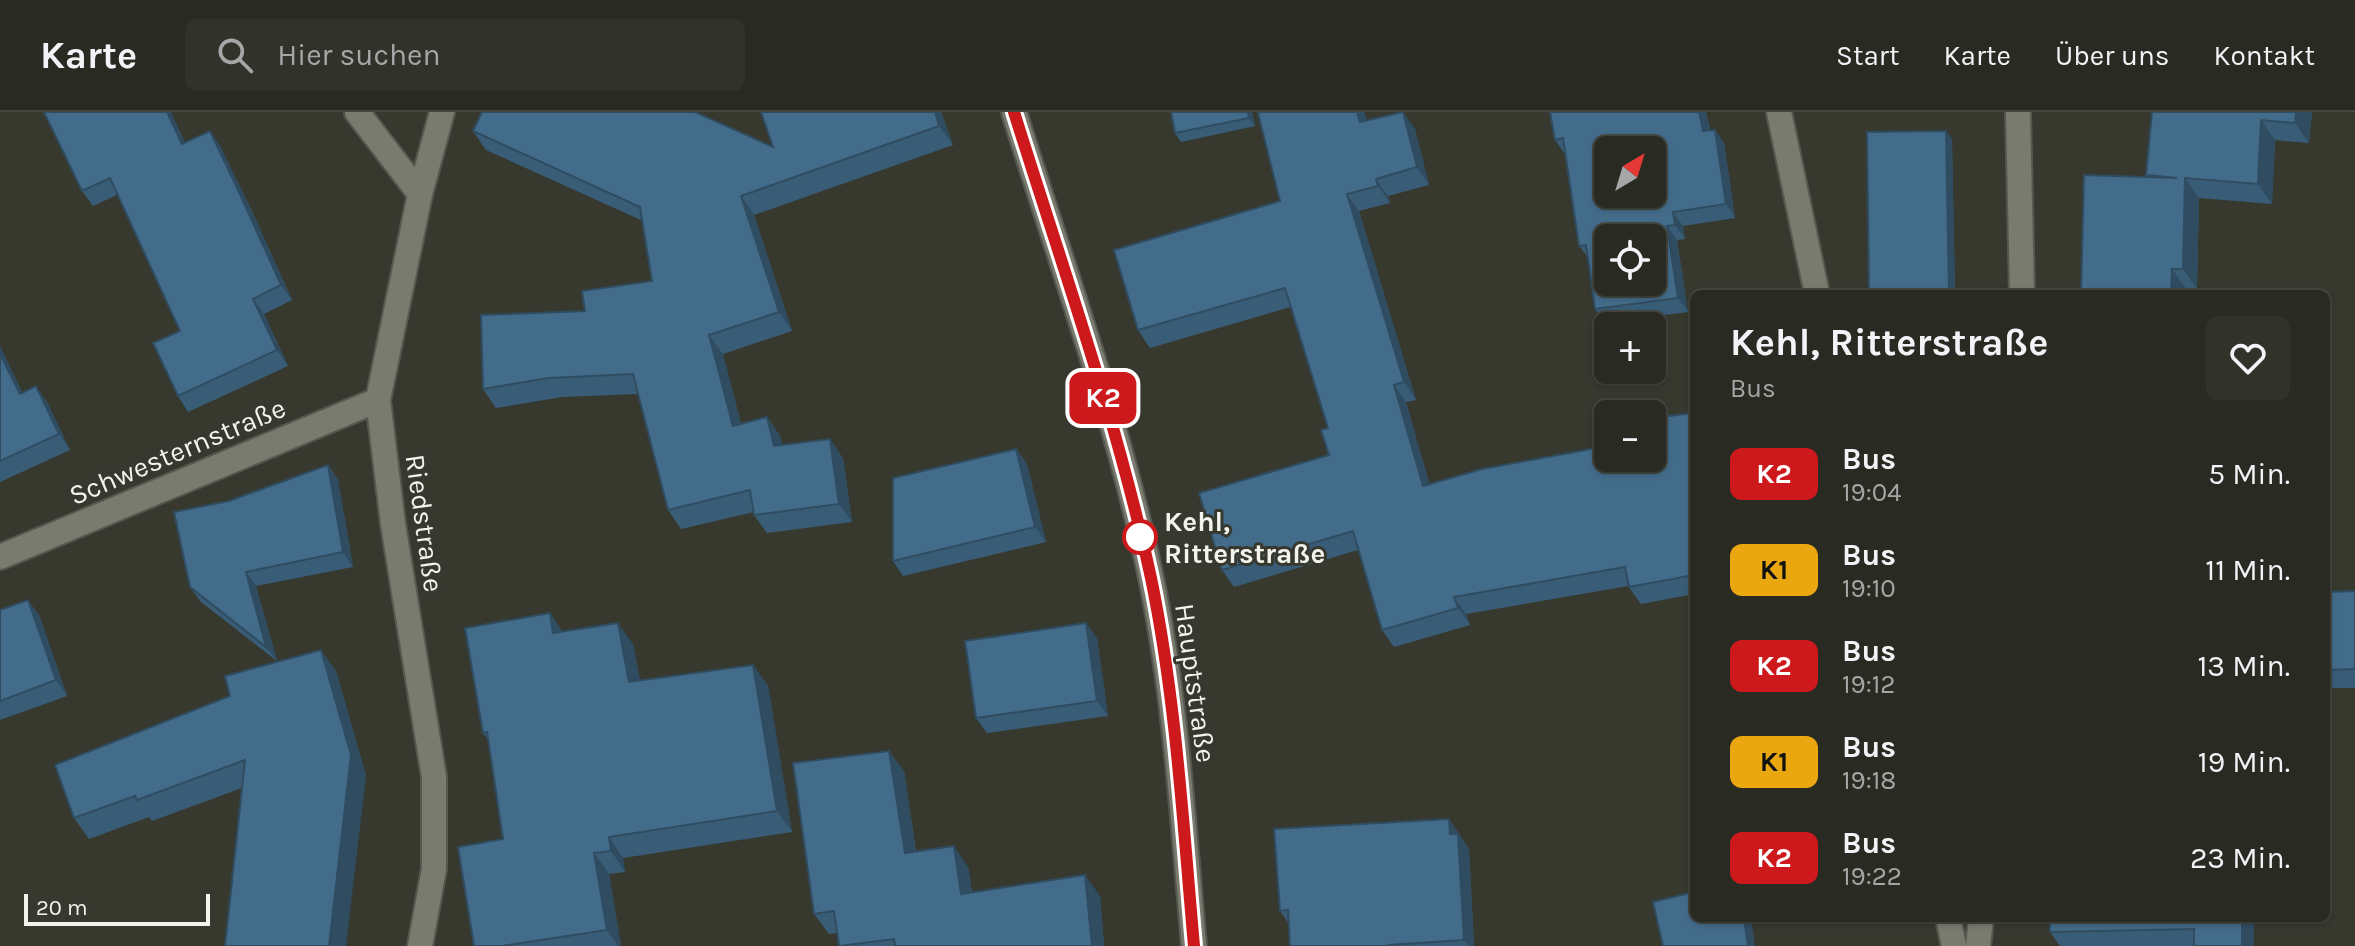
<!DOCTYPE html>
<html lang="de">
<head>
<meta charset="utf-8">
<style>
	body { margin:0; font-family:Karla,sans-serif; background:#31332b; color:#f1f3f6; height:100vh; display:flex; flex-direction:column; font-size:30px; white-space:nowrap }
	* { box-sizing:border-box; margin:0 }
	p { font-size:26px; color:#a5a7a6 }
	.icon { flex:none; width:44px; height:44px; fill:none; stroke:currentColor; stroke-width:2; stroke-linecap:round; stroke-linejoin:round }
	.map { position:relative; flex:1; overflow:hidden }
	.side { position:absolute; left:1690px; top:178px; width:640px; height:632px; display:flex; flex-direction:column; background:#292b23; border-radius:12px; box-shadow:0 2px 6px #0004,0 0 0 2px #454741 }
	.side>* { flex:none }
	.badge { padding:0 16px; border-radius:12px; font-size:28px; line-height:52px }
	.needle { width:52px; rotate:38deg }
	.buttons { position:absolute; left:1594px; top:24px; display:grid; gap:16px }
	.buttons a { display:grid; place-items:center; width:72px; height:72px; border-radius:12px; background:#292b23; box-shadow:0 2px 6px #0004,0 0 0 2px #454741; font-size:40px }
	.scale { position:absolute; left:24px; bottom:20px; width:186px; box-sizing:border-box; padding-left:8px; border:4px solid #f3f4ed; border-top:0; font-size:22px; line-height:28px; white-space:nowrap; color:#f3f4ed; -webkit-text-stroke:6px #37392f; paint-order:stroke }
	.map>.badge { position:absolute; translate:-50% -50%; box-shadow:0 0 0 4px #fff }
	.round { display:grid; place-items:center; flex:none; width:84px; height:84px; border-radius:12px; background:#31332b }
	.overview { display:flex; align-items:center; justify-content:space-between; height:136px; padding:0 40px }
	h1 { font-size:38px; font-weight:700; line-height:60px }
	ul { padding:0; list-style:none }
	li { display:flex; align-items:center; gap:24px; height:96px; padding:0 40px }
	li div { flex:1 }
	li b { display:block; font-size:30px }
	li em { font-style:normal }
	li .badge { min-width:88px; font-weight:700; text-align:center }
	header { display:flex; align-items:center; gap:48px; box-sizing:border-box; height:112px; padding:0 40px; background:#292b23; border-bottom:2px solid #454741 }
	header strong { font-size:38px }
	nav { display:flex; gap:44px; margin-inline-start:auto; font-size:28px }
	.search { width:560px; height:72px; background:#31332b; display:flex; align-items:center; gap:20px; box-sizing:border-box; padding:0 28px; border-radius:12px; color:#a5a7a6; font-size:30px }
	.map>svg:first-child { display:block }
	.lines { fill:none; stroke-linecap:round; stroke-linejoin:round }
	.street-casing { stroke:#56574f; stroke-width:28 }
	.secondary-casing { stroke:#56574f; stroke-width:28 }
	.street { stroke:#797b6f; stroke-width:24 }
	.secondary { stroke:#797b6f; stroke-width:24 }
	.wall { fill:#3a5d77 }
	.shaded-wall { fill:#2f4c61 }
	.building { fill:#436c8a; stroke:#2f4c61; stroke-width:2; fill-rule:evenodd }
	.line-casing { stroke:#fff; stroke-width:18 }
	.line { stroke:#cd191c; stroke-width:12 }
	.stop-dot { fill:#fff; stroke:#cd191c; stroke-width:4 }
	.labels { text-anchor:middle; stroke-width:6; stroke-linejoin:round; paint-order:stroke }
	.street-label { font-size:28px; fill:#f3f4ed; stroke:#37392f }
	.stop-label { font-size:28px; font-weight:bold; fill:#f3f4ed; stroke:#37392f; text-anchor:start }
</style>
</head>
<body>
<header>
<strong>Karte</strong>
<div class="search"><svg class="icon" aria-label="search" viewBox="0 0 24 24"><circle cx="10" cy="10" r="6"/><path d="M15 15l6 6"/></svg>Hier suchen</div>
<nav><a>Start</a><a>Karte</a><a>Über uns</a><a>Kontakt</a></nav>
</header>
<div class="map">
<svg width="2355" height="834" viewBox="0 0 2355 834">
	<rect width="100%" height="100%" fill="#37392f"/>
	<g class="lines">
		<defs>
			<path id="street" d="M357,0L420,82
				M1779,0L1817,182
				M2018,0L2022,182
				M0,445L378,288
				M1948,806L1954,834
				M420,834L434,757V665L393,412L378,288L420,82L442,0
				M1978,834L1981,806"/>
			<path id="secondary" d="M1014,0C1062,154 1118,308 1151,466C1176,587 1183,711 1194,834"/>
		</defs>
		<use href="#street" class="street-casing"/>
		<use href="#secondary" class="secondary-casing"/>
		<use href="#street" class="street"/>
		<use href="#secondary" class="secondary"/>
	</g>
	<path class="wall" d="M941,0L953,33L754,103L792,219L723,242L741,312L767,305L780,324L782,333L843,346L852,410L767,421L754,403V400L681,417L668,398L638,282L562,285L496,296L483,277L585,199L652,169L643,109L486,38L473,19L773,35Z
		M1252,0L1255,14L1181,30L1175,21Z
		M1364,0L1367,9L1415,17L1429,73L1388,84L1390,91L1359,99L1416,288L1406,290L1429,372L1608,346L1694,301V482L1641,492L1628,474L1466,502L1470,513L1394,535L1382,518L1358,438L1234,475L1222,458L1329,343L1328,316L1291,195L1150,236L1138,218L1280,89Z
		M1550,0H1706L1710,18H1715L1724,31L1735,106L1683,114L1685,127L1677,128L1688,200L1604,211L1595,197L1588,145L1579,134L1565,42L1555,28Z
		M2152,0H2312L2309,31L2275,28L2272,92L2199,86L2197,177H2186L2081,182L2147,65L2146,63Z
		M210,19L220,34L250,95L292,188L264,202L288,254L188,300L178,284L180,219L117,83L93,94L82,79Z
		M1946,19L1952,27L1955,182H1871L1869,180Z
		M0,234L22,281L47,290L70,338L0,370Z
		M1016,337L1027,352L1046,430L903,464L893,449Z
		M328,353L338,368L353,455L256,474L277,549L201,490L190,475L229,389Z
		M2355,479V576H2326V480Z
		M0,498L39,503L67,584L0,608Z
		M550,501L563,520L633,532L640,569L753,553L768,574L792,720L623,746L625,760L609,762L621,834H474L503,727L489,629L483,621Z
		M1097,526L1108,604L987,621L976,606Z
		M336,559L366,664L242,676L152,709L149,705L89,727L74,706Z
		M904,659L916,739L968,755L972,780L1100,784L1104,834H839L837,821L829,822L814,802Z
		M1449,707L1469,737L1474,834H1290L1289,812L1280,799Z
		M2254,806V834H2060L2050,820Z"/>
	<path class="shaded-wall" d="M167,0H171L193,47L182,32Z
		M935,0H941L953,33L939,14Z
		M1248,0H1252L1255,14L1249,6Z
		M1357,0H1364L1372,28L1360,10Z
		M1403,0L1415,17L1429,73L1417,55Z
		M1699,0H1706L1712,33L1703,19Z
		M2296,0H2312L2309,31L2295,11Z
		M2261,8L2275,28L2272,92L2258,72Z
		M1715,18L1724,31L1735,106L1726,92Z
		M210,19L220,34L250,95L292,188L281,173Z
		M1946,19L1952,27L1955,182H1951L1949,179Z
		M2185,66L2199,86L2197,177L2183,157Z
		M1376,67L1388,84L1390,91L1378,74Z
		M1347,82L1359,99L1416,288L1404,270Z
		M741,84L754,103L792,219L779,200Z
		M1673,100L1683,114L1685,127L1675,113Z
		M1667,114L1677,128L1688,200L1678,186Z
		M2172,157L2186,177V182H2171Z
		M253,187L264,202L288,254L277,238Z
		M709,223L723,242L746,333L733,314Z
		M0,234L31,298L20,282L0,242Z
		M1394,273L1406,290L1435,391L1423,374Z
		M36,274L47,290L70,338L59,322Z
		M767,305L780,324L787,353L774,334Z
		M830,327L843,346L852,410L839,392Z
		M1016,337L1027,352L1046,430L1035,415Z
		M328,353L338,368L353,455L343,440Z
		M246,460L256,474L277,549L266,535Z
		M1454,485L1466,502L1470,513L1458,496Z
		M28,488L39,503L67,584L56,568Z
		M550,501L564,522L553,521Z
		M618,511L633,532L644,591L629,570Z
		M1086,511L1097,526L1108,604L1097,589Z
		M321,538L336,559L366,664L346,834H329Z
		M753,553L768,574L792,720L777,699Z
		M889,639L904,659L919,761L905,741Z
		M1449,707L1469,737L1474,834H1468L1464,828Z
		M609,725L623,746L625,760L611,739Z
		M954,734L968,755L975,802L961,782Z
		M594,741L609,762L621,834H618L607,818Z
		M1085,763L1100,784L1104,834H1092Z
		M1744,806H1751L1755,834H1748Z
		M2242,806H2254V834H2242Z"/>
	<path class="building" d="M44,0H167L182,32L210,19L239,80L281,173L253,187L277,238L178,284L153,231L180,219L110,66L82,79Z
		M482,0H695L773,35L761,0H935L939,14L741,84L779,200L709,223L733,314L767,305L774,334L830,327L839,392L754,403L750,378L668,398L633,262L549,266L483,277L481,203L585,199L582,179L652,169L640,95L473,19Z
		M1171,0H1248L1249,6L1175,21Z
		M1261,0H1357L1360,10L1403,0L1417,55L1376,67L1378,74L1347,82L1404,270L1394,273L1423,374L1482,357L1608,334V346H1652V306L1694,301V463L1629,475L1625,455L1454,485L1458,496L1382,518L1353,419L1222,458L1199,381L1329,343L1321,318L1328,316L1285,176L1138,218L1114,138L1280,89L1258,1Z
		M1550,0H1699L1703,19L1715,18L1726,92L1673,100L1675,113L1667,114L1678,186L1595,197L1586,133L1579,134L1563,26L1555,28ZM1608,38H1652V82H1608ZM1608,126H1652V170H1608Z
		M2152,0H2296L2295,11L2261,8L2258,72L2185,66L2183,157H2172L2171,182H2081L2084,63L2177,66L2146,63Z
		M1946,19L1949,179L1869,180L1867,20Z
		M0,242L20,282L36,274L59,322L0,349Z
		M1016,337L1035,415L893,449V366Z
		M328,353L343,440L246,460L266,535L190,475L174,400L229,389Z
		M2355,479V557L2326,558V480Z
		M28,488L56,568L0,589V498Z
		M550,501L553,521L618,511L629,570L753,553L777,699L609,725L611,739L594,741L607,818L502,834H474L458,735L503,727L487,620L483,621L465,516Z
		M1086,511L1097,589L976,606L965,529Z
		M321,538L351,643L329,834H225L245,648L137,688L135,684L74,706L55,653L230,584L225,564Z
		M889,639L905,741L954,734L961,782L1085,763L1092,834H895L894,827L839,834L834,799L814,802L793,651Z
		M1449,707L1450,722H1458L1464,828L1389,833V834H1290L1288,798L1280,799L1274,717Z
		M1694,780V806H1744L1748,834H1663L1653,790Z
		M2050,806H2242V834H2194V817L2050,820Z"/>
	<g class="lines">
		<defs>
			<path id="line" d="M1014,0C1062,154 1117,308 1151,466C1176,587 1183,711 1194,834"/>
		</defs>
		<use href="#line" class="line-casing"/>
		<use href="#line" class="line"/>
	</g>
	<circle class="stop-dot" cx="1140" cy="425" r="16"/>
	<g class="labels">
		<g class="street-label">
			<text transform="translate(177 339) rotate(-23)" y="10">Schwesternstraße</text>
			<text transform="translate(425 411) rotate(82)" y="10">Riedstraße</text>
			<text transform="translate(1196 571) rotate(82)" y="10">Hauptstraße</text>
		</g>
		<g class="stop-label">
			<text x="1164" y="419">Kehl,<tspan x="1164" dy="32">Ritterstraße</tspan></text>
		</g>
	</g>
</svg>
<div class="buttons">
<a><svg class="needle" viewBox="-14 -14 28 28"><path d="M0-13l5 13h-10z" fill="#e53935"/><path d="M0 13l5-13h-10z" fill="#a5a7a6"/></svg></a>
<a><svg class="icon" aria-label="locate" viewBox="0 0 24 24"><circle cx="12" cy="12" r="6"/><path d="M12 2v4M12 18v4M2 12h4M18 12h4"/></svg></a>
<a>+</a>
<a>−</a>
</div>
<div class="scale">20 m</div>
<b class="badge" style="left:1103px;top:286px;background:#cd191c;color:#fff">K2</b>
<section class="side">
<div class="overview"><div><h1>Kehl, Ritterstraße</h1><p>Bus</p></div><a class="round"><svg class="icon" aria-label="heart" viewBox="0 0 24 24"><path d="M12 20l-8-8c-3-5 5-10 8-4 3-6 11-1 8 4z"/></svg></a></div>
<ul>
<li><span class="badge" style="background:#cd191c;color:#fff">K2</span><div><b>Bus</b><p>19:04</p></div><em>5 Min.</em></li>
<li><span class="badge" style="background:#eaa70f;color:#111">K1</span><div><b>Bus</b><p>19:10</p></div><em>11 Min.</em></li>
<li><span class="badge" style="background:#cd191c;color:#fff">K2</span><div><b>Bus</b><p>19:12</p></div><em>13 Min.</em></li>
<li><span class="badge" style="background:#eaa70f;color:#111">K1</span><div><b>Bus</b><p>19:18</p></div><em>19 Min.</em></li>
<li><span class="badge" style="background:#cd191c;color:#fff">K2</span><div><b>Bus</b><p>19:22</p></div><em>23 Min.</em></li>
</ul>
</section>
</div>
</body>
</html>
